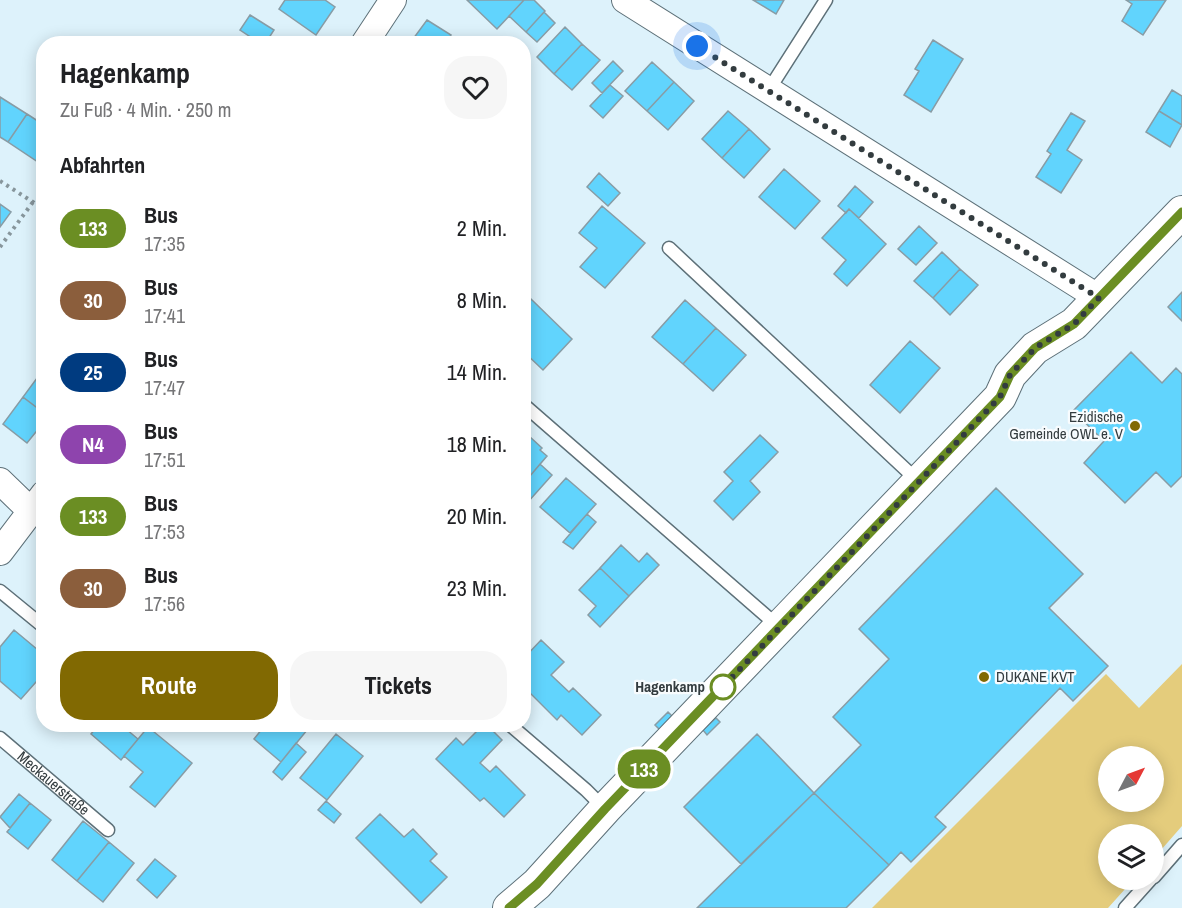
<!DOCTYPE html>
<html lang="de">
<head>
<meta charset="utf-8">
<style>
	body { margin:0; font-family:"Archivo Narrow",sans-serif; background:#f6f6f6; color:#202124; height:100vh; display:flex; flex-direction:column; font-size:22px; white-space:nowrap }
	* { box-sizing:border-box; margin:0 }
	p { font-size:20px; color:#757577 }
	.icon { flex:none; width:33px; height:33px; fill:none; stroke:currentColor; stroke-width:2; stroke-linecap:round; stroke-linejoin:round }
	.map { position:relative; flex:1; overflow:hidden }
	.sheet { position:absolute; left:36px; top:36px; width:495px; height:696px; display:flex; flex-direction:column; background:#fff; border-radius:24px; box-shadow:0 3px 15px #0003 }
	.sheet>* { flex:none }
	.badge { padding:0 12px; border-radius:20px; font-size:21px; line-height:39px }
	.needle { width:39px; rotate:49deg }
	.controls { position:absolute; left:1098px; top:746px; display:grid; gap:12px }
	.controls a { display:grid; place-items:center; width:66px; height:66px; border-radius:50%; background:#fff; box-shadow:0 3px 15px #0003; font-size:30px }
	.you { position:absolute; width:30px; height:30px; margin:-15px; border:4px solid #fff; border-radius:50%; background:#1a73e8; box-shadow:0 0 0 9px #1a73e833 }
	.map>.badge { position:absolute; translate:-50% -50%; box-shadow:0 0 0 3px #fff }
	h2 { padding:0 24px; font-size:22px; line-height:54px }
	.round { display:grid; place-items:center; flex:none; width:63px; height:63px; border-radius:24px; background:#f6f6f6 }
	.head { display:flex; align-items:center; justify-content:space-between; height:102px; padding:0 24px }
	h1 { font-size:28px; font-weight:800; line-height:45px }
	.primary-button { display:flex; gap:12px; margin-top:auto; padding:12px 24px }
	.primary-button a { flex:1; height:69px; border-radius:24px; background:#816902; color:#fff; font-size:24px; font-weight:800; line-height:69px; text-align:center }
	.primary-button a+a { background:#f6f6f6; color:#202124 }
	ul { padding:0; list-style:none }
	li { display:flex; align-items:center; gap:18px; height:72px; padding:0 24px }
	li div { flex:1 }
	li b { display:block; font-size:22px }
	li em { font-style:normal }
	li .badge { min-width:66px; font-weight:700; text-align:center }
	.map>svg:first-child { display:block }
	.green { fill:#e4cc7c; fill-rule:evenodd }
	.building { fill:#61d4fd; stroke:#889ca5; stroke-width:1.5 }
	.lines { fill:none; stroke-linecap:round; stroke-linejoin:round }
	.service-casing { stroke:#5d7078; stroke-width:15 }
	.minor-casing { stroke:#5d7078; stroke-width:28 }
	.tertiary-casing { stroke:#5d7078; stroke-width:34 }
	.path { stroke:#87969c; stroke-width:4; stroke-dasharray:3 4.5; stroke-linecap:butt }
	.service { stroke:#fff; stroke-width:12 }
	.minor { stroke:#fff; stroke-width:26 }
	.tertiary { stroke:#fff; stroke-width:32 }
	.line-casing { stroke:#fff; stroke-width:14 }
	.line { stroke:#6b8e23; stroke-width:9 }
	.walk { stroke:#333c3f; stroke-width:6; stroke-dasharray:0 10.8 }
	.poi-dot { fill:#816902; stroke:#f8fcfe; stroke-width:2 }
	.stop-dot { fill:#fff; stroke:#6b8e23; stroke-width:3 }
	.labels { text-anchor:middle; stroke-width:4.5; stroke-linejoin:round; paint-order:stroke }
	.poi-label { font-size:15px; fill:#333c3f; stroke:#f8fcfe; text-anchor:end }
	.stop-label { font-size:15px; font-weight:bold; fill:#333c3f; stroke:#f8fcfe; text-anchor:end }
	.street-label { font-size:15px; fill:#333c3f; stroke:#f8fcfe }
</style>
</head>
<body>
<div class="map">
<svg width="1182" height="908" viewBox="0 0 1182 908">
	<rect width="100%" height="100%" fill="#ddf2fb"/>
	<path class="green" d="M1182,664V826L1154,858V834H1108V879H1134L1108,908H872L1106,674L1139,708ZM1108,756H1154V801H1108Z"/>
	<path class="building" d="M285,0H325L335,7L316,35L279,9Z
		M467,0H524L497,29Z
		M524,0H534L545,11L526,32L509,16Z
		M753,0H784L776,14Z
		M1126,0H1166L1143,35L1122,21L1132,4Z
		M544,12L555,23L537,42L526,32Z
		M250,15L274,30L265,44H261L240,30Z
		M427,20L451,35L445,44H420L413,39Z
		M565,27L582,44L554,74L537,57Z
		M933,40L963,59L931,112L904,95L919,71L915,69Z
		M582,44L600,60L572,90L554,74Z
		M613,61L623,71L602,93L592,83Z
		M652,62L674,82L647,111L625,91Z
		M674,82L694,101L668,130L647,111Z
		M610,85L623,96L603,118L590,106Z
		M1172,90L1182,96V125L1159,111Z
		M0,97L27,114L8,142L0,137Z
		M728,111L749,129L722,158L702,139Z
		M1159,111L1182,125L1170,147L1146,132Z
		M1071,113L1085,121L1067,150L1082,160L1061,193L1036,177L1051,154L1047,151Z
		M27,114L44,125V161L41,164L8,142Z
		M749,129L770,149L744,178L722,158Z
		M784,169L820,201L795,229L759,197Z
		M599,173L620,193L608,206L587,187Z
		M855,186L873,202L859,218L849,209L846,213L838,206Z
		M0,204L11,212L0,227Z
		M602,206L645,243L605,288L580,267L597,248L579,233Z
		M849,209L886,244L847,286L834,274L846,260L822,238Z
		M919,226L937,243L916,265L898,249Z
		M942,252L960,269L933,298L914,281Z
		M960,269L978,285L950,315L933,298Z
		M1182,292V321L1168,307Z
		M531,299L572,339L543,370L524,352V307Z
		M685,300L716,328L683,364L652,337Z
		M716,328L746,355L713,391L683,364Z
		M910,341L940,368L900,413L870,385Z
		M1131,352L1162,383L1176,368L1182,374V476L1171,487L1156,472L1125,503L1084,463L1104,441L1073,411Z
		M43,370H44V413L23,397Z
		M23,397L44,413V422L27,443L3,424Z
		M524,435L527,438L529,436L542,448L540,450L547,456L524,483Z
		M760,435L778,452L750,481L760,492L733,520L714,501L733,481L724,472Z
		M540,464L552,475L528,502L524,498V483Z
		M566,478L596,504L570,533L540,507Z
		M996,488L1083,574L1049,608L1108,666L1073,701L1060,688L935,817L946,827L911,862L901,852L889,865L814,793L861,745L833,717L889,659L859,629Z
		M587,514L596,522L573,549L563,542Z
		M621,545L639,562L647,553L659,565L629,596L600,568Z
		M600,568L629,596L600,627L588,615L596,606L579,590Z
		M14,630L44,655V673L21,699L0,681V647Z
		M541,640L564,662L551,675L569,692L573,688L601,715L582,735L561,715L557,720L524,687V658Z
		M668,712L673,717L660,730L655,725Z
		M716,718L720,722L707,735L703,730Z
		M99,724H120L138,739L121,760L91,734Z
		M266,724H312L281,762L254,739Z
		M472,724H486L502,740L480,763L490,772L496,766L525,795L504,817L484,798L480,801L436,759L456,738L463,745L478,730Z
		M148,727L192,763L155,807L130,787L143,772L124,756Z
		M336,734L363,756L327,800L300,778Z
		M757,734L814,793L741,864L684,807Z
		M296,743L306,752L282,780L273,772Z
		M814,793L889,865L846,908H697Z
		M19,794L30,803L10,828L0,817Z
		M326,801L341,814L334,823L318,810Z
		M30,803L51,820L28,849L7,832Z
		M380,814L404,837L413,829L437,854L430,861L447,877L421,903L356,838Z
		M83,821L109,842L77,881L52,860Z
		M109,842L134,863L103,902L77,881Z
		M155,859L176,876L157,898L137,880Z"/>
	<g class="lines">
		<defs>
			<g id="service">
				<path d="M768,91L826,0"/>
				<path d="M669,248L918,481"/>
				<path d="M524,405L779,627"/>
				<path d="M0,591L44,627"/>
				<path d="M509,724L586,790L605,809"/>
				<path id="s1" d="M0,738L108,830"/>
				<path d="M1154,877L1182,845"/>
				<path d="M1125,908L1151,879"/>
			</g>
			<path id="minor" d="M625,0L1099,298
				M364,44L393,0
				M0,481L31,511
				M0,552L44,494"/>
			<path id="tertiary" d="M509,908L537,884L605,809L1000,397L1010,375L1035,348L1074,324L1182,212"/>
		</defs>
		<use href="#service" class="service-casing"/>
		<use href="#minor" class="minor-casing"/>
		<use href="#tertiary" class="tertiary-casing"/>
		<path class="path" d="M0,181L33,202L44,211
			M0,247L33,202"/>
		<use href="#service" class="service"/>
		<use href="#minor" class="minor"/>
		<use href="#tertiary" class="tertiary"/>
	</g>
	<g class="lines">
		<defs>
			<path id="line" d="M509,908L537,884L605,809L1000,397L1010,375L1035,348L1074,324L1182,212"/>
		</defs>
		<use href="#line" class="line-casing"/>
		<use href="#line" class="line"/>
		<path class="walk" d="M697,46L1099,298L1074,324L1035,348L1010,375L1000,397L720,690L723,687"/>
	</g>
	<g class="poi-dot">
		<circle cx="1135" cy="426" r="6"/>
		<circle cx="984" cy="677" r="6"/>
	</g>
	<circle class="stop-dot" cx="723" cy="687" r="12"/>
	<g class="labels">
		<g class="poi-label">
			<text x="1123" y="422">Ezidische<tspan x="1123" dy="17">Gemeinde OWL e. V</tspan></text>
			<text x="996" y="682" text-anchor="start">DUKANE KVT</text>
		</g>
		<g class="stop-label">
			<text x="705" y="692">Hagenkamp</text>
		</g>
		<g class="street-label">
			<text dy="5" stroke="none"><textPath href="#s1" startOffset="70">Meckauerstraße</textPath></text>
		</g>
	</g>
</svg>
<div class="controls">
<a><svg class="needle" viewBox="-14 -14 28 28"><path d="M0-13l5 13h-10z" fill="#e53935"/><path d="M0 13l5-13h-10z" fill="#757577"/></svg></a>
<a><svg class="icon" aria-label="layers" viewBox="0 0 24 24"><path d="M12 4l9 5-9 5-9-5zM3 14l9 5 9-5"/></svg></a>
</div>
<div class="you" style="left:697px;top:46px"></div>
<b class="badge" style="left:644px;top:769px;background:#6b8e23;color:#fff">133</b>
<section class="sheet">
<div class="head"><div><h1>Hagenkamp</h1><p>Zu Fuß · 4 Min. · 250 m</p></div><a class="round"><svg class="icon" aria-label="heart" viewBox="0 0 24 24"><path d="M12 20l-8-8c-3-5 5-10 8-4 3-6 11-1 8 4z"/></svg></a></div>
<h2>Abfahrten</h2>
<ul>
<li><span class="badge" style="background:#6b8e23;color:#fff">133</span><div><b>Bus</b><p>17:35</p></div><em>2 Min.</em></li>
<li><span class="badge" style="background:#8b5e3c;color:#fff">30</span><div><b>Bus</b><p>17:41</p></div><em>8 Min.</em></li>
<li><span class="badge" style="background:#003b80;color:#fff">25</span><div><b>Bus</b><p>17:47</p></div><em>14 Min.</em></li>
<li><span class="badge" style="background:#8e44ad;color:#fff">N4</span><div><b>Bus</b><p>17:51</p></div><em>18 Min.</em></li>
<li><span class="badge" style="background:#6b8e23;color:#fff">133</span><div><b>Bus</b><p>17:53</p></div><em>20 Min.</em></li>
<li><span class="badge" style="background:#8b5e3c;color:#fff">30</span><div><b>Bus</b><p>17:56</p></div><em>23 Min.</em></li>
</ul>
<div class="primary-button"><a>Route</a><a>Tickets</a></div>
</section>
</div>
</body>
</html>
